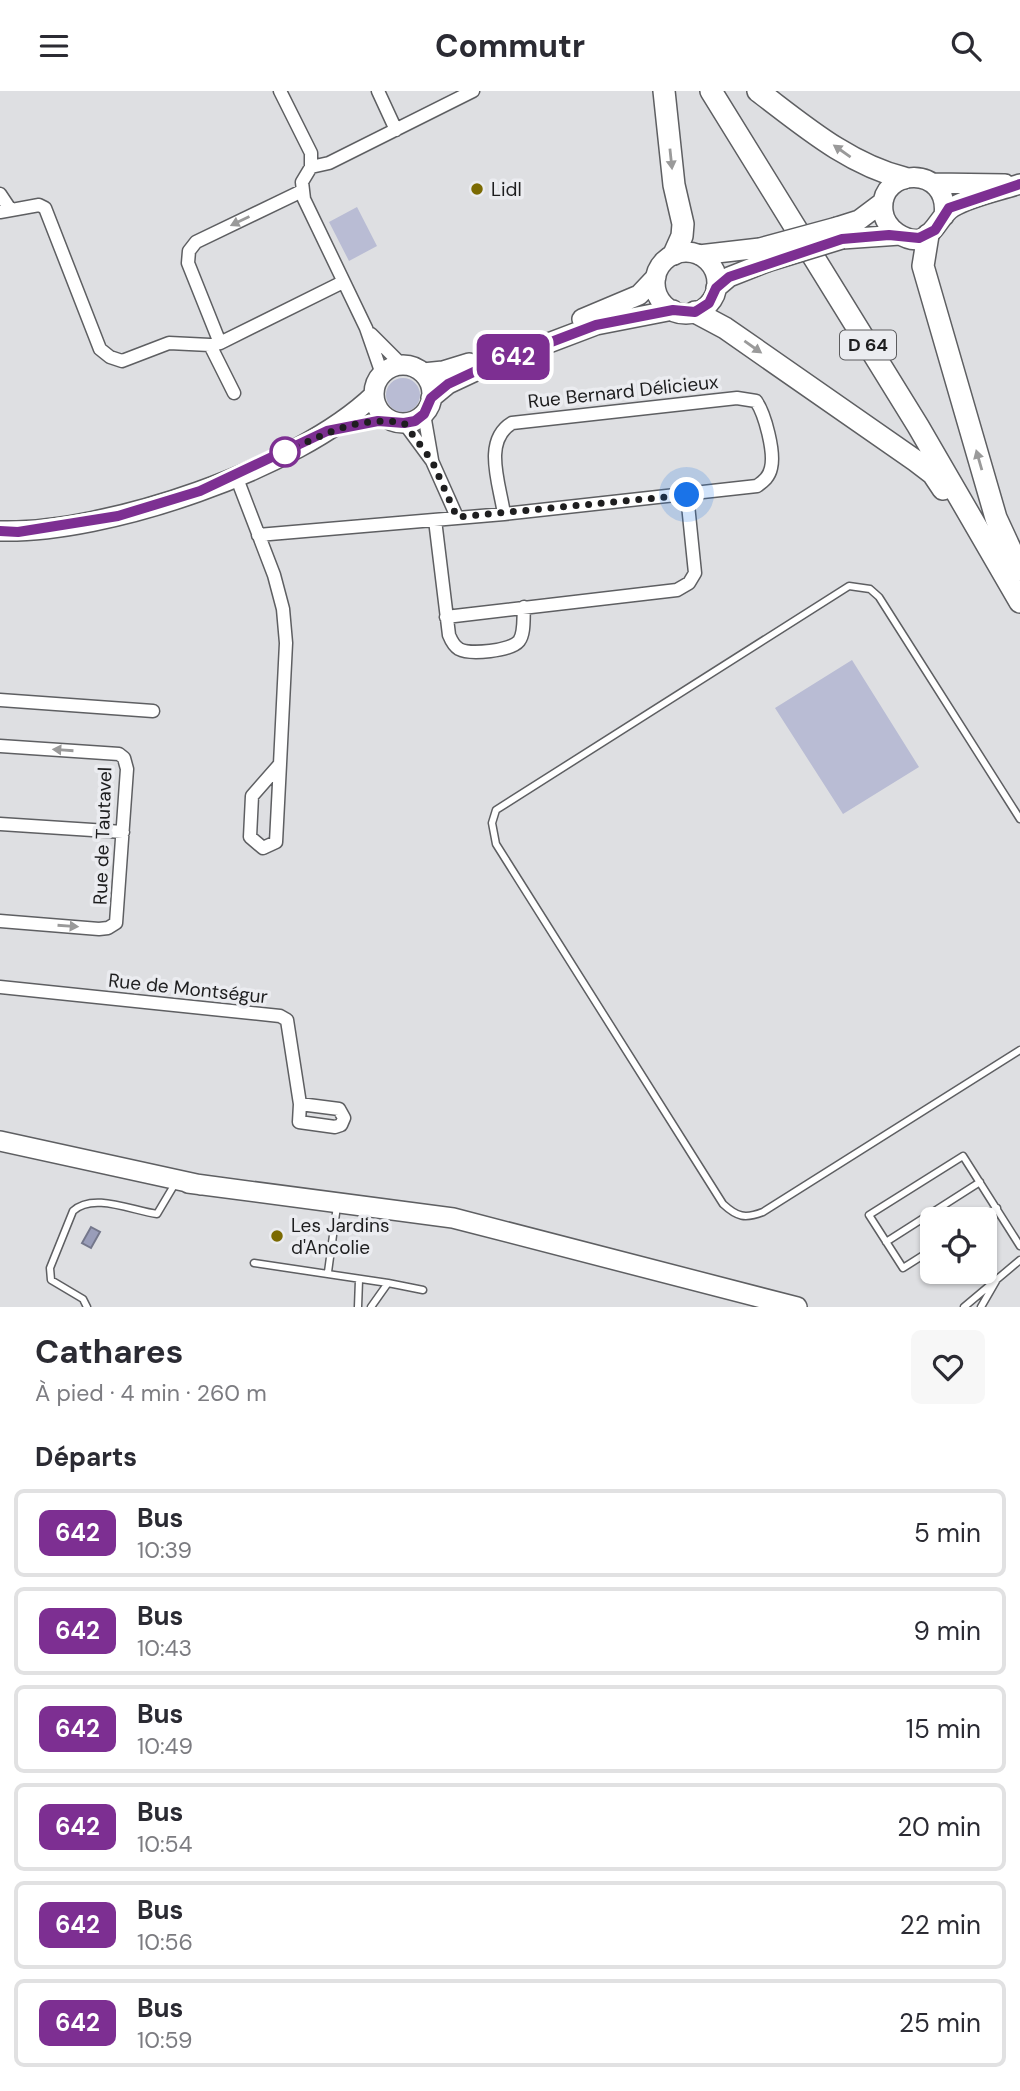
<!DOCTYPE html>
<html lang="fr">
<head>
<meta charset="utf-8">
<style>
	body { margin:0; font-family:"DM Sans",sans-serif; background:#f7f7f7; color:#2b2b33; height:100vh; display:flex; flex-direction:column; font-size:26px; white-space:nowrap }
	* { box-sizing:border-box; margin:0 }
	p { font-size:23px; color:#7c7c81 }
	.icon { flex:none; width:38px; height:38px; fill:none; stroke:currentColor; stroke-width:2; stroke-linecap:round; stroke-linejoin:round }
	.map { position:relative; height:1216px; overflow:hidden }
	.side { display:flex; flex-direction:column; background:#fff; flex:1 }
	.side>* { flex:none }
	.badge { padding:0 14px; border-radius:10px; font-size:24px; line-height:46px }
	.controls { position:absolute; left:920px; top:1116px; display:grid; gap:14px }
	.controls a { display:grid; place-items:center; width:77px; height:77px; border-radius:10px; background:#fff; box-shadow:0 2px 5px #0004; font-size:35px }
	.you { position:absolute; width:35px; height:35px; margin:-18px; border:5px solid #fff; border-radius:50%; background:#1a73e8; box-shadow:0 0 0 10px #1a73e833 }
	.map>.badge { position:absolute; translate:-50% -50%; box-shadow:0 0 0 4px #fff }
	h2 { padding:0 35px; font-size:26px; line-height:63px }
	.round { display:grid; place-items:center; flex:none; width:74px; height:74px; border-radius:10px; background:#f7f7f7 }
	.headline { display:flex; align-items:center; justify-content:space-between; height:119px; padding:0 35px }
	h1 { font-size:33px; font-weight:700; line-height:52px }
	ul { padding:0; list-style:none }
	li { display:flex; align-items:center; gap:21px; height:88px; margin:0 14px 10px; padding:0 21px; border:4px solid #e1e1e2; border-radius:10px }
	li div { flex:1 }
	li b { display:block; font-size:26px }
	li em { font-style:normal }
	li .badge { min-width:77px; font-weight:700; text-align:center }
	header { display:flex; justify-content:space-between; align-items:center; height:91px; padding:0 35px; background:#fff; font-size:32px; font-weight:700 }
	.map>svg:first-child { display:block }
	.green { fill:#b9bcd4 }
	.water { fill:#999db9; stroke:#74778b; stroke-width:2 }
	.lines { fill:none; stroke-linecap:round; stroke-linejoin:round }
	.lane-casing { stroke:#5e5f62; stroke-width:9 }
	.street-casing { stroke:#5e5f62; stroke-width:15 }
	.primary-casing { stroke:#5e5f62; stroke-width:22 }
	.highway-casing { stroke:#5e5f62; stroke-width:24 }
	.lane { stroke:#fff; stroke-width:6 }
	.street { stroke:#fff; stroke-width:12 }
	.primary { stroke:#fff; stroke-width:19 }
	.highway { stroke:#fff; stroke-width:21 }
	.primary-bridge-casing { stroke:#5e5f62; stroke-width:22; stroke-linecap:butt }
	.primary-bridge { stroke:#fff; stroke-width:19 }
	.oneway { fill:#9a9a9a }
	.line-casing { stroke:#fff; stroke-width:16 }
	.line { stroke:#7d2f92; stroke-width:10 }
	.walk { stroke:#1e1e1f; stroke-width:7; stroke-dasharray:0 12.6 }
	.poi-dot { fill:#7b6a02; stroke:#ebecf0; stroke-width:2.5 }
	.stop-dot { fill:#fff; stroke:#7d2f92; stroke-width:3.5 }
	.labels { text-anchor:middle; stroke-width:7; stroke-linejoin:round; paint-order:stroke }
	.shield { fill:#ebecf0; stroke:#5c5c5e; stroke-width:2 }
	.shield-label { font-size:18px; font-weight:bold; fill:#1e1e1f }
	.poi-label { font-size:19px; fill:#1e1e1f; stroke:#ebecf0; text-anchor:start }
	.street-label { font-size:19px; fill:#1e1e1f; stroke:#ebecf0 }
</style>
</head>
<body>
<header><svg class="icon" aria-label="menu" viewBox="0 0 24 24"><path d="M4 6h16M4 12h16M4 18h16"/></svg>Commutr<svg class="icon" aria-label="search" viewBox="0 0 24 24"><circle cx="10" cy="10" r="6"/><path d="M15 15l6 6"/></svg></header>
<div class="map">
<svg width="1020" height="1216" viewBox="0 0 1020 1216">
	<rect width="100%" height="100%" fill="#dedfe2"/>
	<path class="green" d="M357,116L377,155L349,170L329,131Z
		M386 304a17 17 0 1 1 34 0a17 17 0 1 1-34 0Z
		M852,569L919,676L843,723L775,617Z"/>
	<path class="water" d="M91,1136L100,1141L91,1157L82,1152Z"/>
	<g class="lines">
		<defs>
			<path id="lane" d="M1020,728L879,506L870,498L849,495L496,719L492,732L496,753L723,1113C737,1126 745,1128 763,1121L1020,959
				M978,1129L997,1117
				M886,1151L980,1091
				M933,1158L903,1177L869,1124L963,1065L1020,1155
				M254,1172L388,1192
				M328,1181L337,1115
				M87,1216L83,1208L51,1189L50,1177L73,1120C93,1101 133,1120 157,1123L176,1091
				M358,1216L359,1189
				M371,1216L388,1192L423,1199
				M964,1216L1020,1169
				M981,1216L996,1190"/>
			<path id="street" d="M280,0L311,62V76
				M378,0L396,39
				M0,103L10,118
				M0,121L39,114L45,117L100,258L110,266L122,270L169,252L210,254L220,252L343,191
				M371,243L402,274
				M220,252L188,172L189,160L196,151L302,100
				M210,254L234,302
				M382,283L366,237L304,108L302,91L311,76L329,72L473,0
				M424,323L432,369
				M404,332L432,370L457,426
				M236,385L274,484L283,518L286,552L280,673L252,705L250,746L263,757L276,751L280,673
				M435,429L449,544C451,549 454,555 459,558C470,564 511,560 519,550C525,542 523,526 524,516
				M258,444L504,423L757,395C764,390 769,386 771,377C775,361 765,323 756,310L737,307L512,332C482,350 500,394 504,423
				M446,526L677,499L689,492L695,482L687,404
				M0,609L153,620
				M0,655L119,663L124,667L127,678L116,832L108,837L99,838L0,830
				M0,733L123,741
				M0,896L280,925L287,929L300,1013L299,1031L335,1036L341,1034L344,1027L339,1018L300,1013"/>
			<path id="primary" d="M933,92L1005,93
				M944,125C951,73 878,76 883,120C884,129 890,137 897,142C931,164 936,125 953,116C972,105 999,100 1020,93
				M837,136L859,129L883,111
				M842,148L900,144
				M655 192a31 31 0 1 1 62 0a31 31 0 1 1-62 0Z
				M699,164L760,157
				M716,197L729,186L767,171
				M582,228L639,204L656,186
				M374 303a29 29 0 1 1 58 0a29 29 0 1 1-58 0Z
				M423,282L443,280L469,272
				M431,307L448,293L480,278L596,234L673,219
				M0,440C106,443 297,378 374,304
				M0,1050L201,1094
				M188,1092L453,1127L797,1216"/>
			<path id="highway" d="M664,0L674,94L683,133L682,145L674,163
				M711,0L918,335L1020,511
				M758,0C803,34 848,73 904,87
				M928,144L923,175L996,427L1020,479
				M695,221L725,237L916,370L933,383L943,398"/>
		</defs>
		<use href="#lane" class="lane-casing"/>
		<use href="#street" class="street-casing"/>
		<use href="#primary" class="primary-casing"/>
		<use href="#highway" class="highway-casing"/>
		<use href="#lane" class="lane"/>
		<use href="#street" class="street"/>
		<use href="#primary" class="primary"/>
		<use href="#highway" class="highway"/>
		<defs>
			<path id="primary-bridge" d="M760,157L837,136
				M767,171L842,148"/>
		</defs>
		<use href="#primary-bridge" class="primary-bridge-casing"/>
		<use href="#primary-bridge" class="primary-bridge"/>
	</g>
	<defs><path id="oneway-solid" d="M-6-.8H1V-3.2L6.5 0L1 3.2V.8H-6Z" transform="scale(1.75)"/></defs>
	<g class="oneway">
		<use href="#oneway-solid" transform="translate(842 60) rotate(-145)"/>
		<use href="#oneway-solid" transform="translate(671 68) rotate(84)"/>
		<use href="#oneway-solid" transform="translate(240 130) rotate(154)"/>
		<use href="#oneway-solid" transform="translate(753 256) rotate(35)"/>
		<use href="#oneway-solid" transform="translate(979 369) rotate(-106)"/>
		<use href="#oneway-solid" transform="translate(63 659) rotate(-176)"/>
		<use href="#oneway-solid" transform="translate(68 835) rotate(4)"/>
	</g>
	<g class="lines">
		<defs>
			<path id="line" d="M0,440L18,441L118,425L200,400L327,340L378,330L404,332L415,330L424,323L431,307L448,293L480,278L596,234L673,219L695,221L709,212L716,197L729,186L842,148L889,144L919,147L935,139L949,117L1020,93"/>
		</defs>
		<use href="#line" class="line-casing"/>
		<use href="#line" class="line"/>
		<path class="walk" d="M285,361C322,345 355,324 404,332L432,370L457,426L687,404"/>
	</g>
	<g class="poi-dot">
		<circle cx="477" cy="98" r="7"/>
		<circle cx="277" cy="1145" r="7"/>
	</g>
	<circle class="stop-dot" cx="285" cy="361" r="14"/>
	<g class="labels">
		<rect class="shield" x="840" y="239.5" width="56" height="29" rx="5"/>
		<g class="shield-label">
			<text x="868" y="260">D 64</text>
		</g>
		<g class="poi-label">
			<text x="491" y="105">Lidl</text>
			<text x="291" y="1141">Les Jardins<tspan x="291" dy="22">d'Ancolie</tspan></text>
		</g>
		<g class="street-label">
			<text transform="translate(623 300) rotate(-6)" y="7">Rue Bernard Délicieux</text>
			<text transform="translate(102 745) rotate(-88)" y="7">Rue de Tautavel</text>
			<text transform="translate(188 897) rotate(6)" y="7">Rue de Montségur</text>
		</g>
	</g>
</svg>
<div class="controls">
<a><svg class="icon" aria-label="locate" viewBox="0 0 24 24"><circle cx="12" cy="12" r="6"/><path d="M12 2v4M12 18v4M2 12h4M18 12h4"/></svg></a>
</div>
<div class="you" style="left:687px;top:404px"></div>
<b class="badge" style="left:513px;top:266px;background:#7d2f92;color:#fff">642</b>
</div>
<section class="side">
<div class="headline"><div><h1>Cathares</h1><p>À pied · 4 min · 260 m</p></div><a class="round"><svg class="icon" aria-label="heart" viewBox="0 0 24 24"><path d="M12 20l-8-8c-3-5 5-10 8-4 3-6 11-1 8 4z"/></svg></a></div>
<h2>Départs</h2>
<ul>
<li><span class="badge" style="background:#7d2f92;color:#fff">642</span><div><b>Bus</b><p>10:39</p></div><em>5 min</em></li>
<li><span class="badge" style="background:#7d2f92;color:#fff">642</span><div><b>Bus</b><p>10:43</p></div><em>9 min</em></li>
<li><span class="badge" style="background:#7d2f92;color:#fff">642</span><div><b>Bus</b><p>10:49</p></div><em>15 min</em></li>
<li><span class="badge" style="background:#7d2f92;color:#fff">642</span><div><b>Bus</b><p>10:54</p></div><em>20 min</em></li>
<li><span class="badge" style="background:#7d2f92;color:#fff">642</span><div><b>Bus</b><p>10:56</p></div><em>22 min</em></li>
<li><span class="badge" style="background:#7d2f92;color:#fff">642</span><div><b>Bus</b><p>10:59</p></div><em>25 min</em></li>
</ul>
</section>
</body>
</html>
